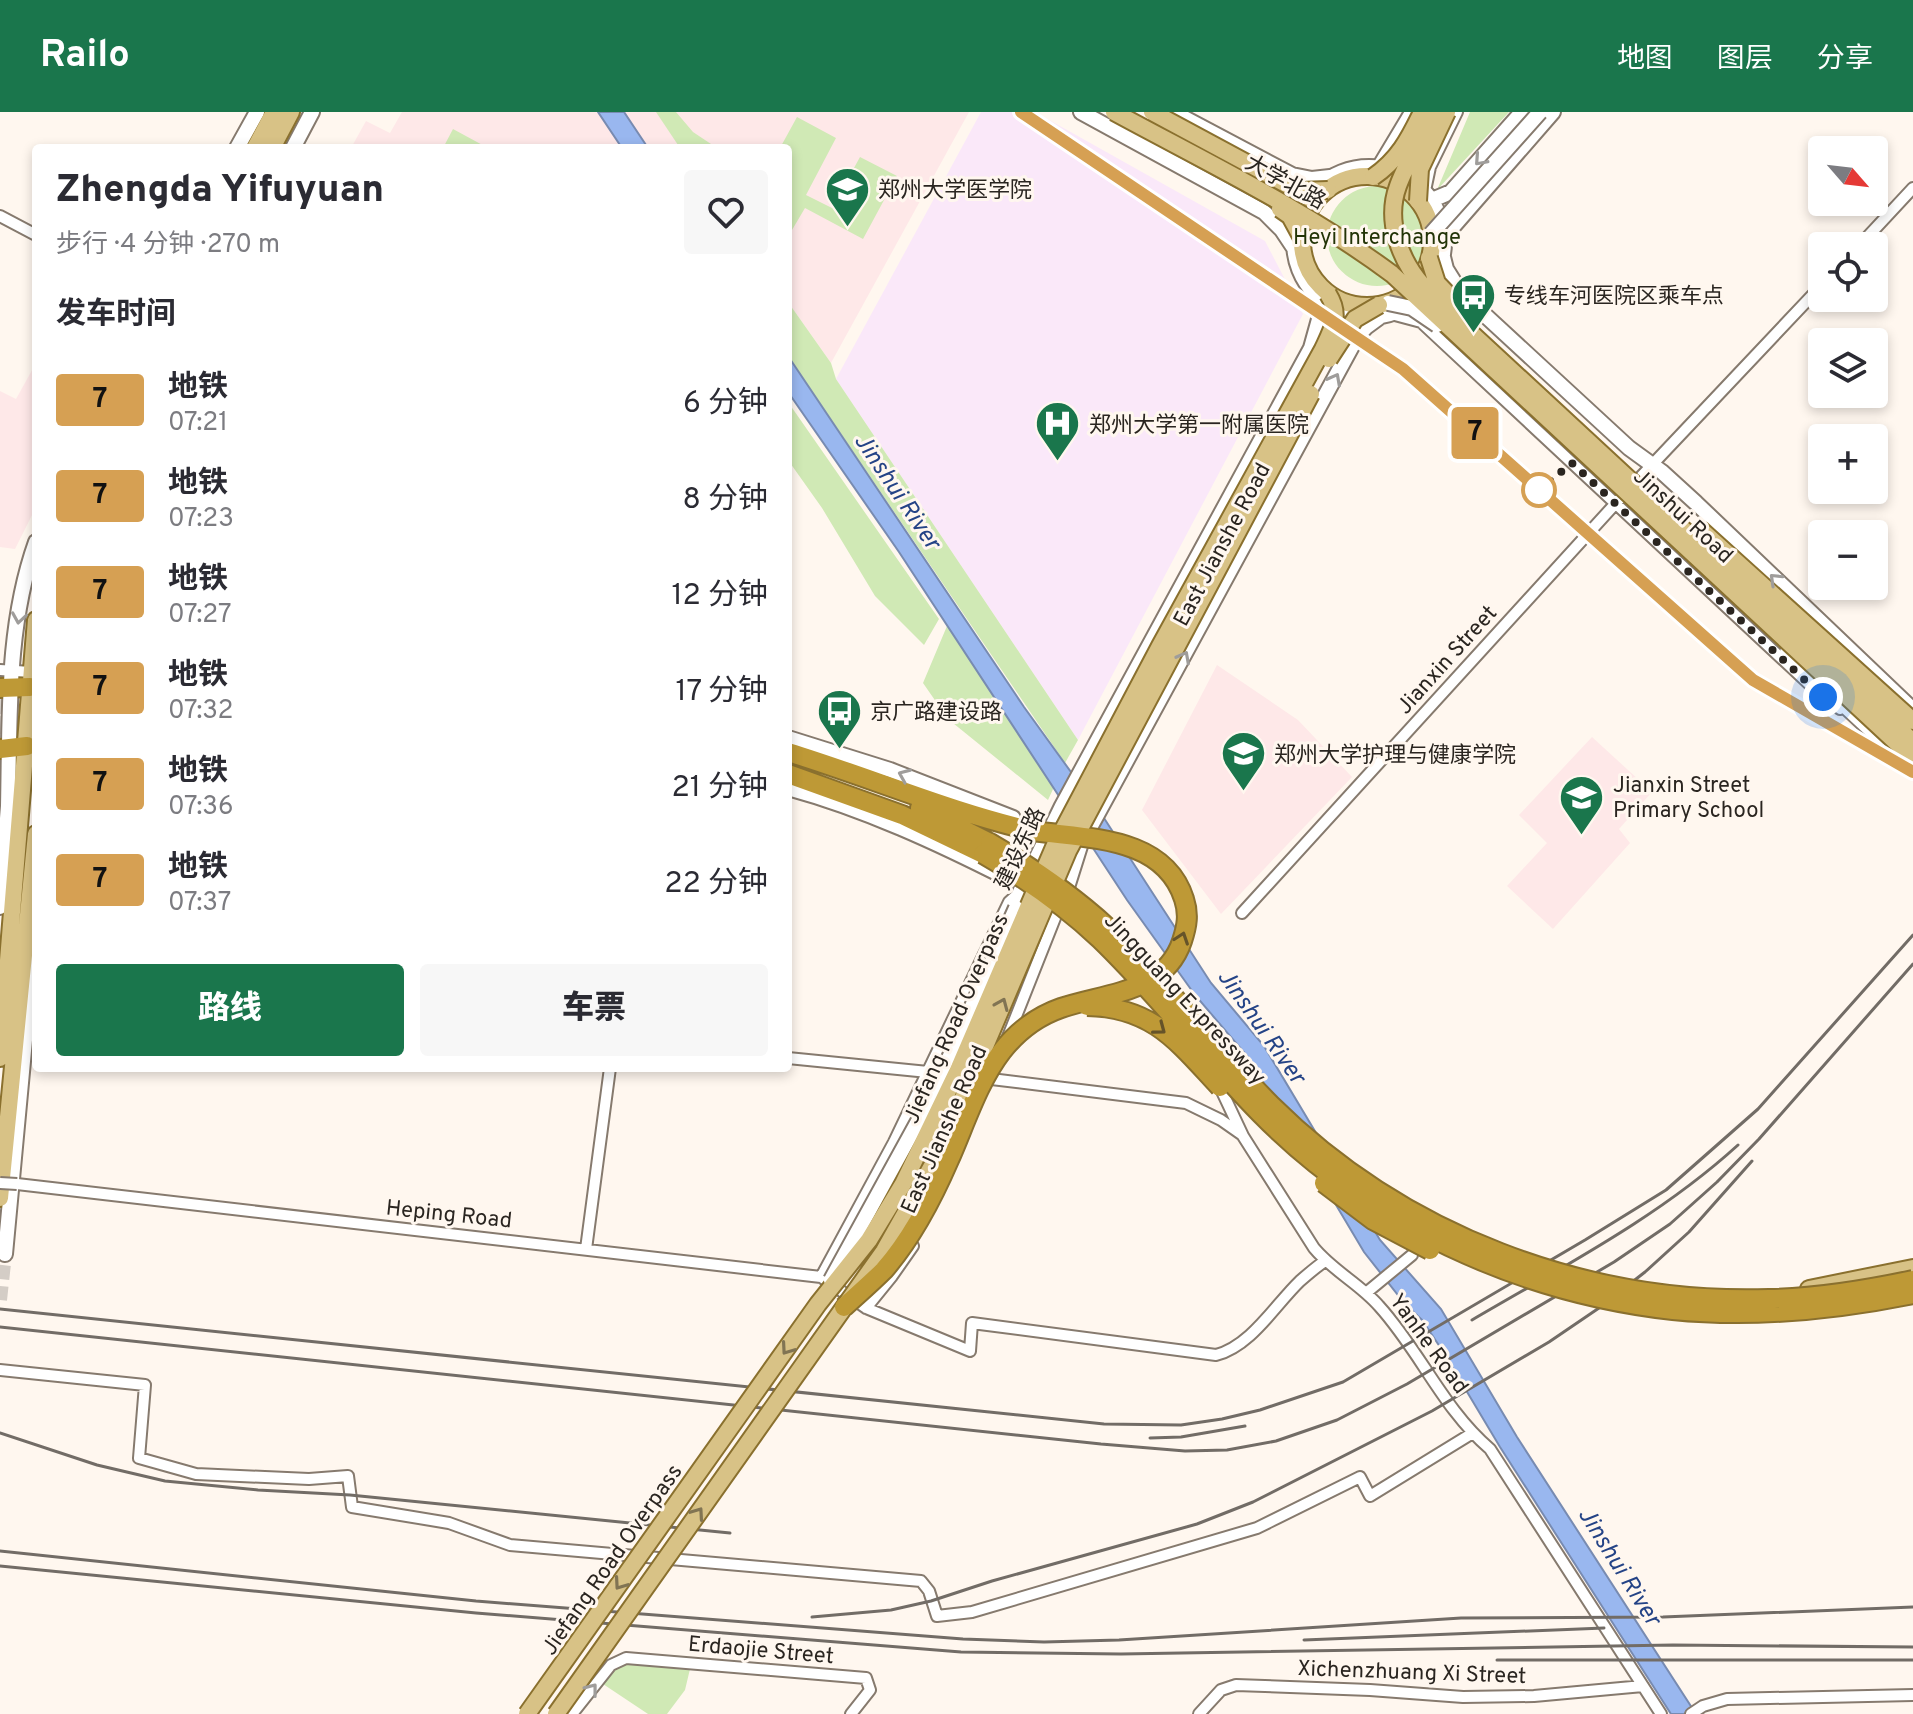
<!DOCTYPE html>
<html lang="zh">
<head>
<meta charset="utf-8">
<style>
	body { margin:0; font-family:Overpass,"Noto Sans SC",sans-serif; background:#f7f7f7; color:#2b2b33; height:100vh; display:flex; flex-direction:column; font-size:30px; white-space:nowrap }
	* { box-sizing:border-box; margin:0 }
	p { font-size:26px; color:#7c7c81 }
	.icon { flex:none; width:44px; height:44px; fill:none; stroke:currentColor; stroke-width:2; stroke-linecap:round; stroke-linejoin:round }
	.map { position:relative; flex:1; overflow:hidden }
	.panel { position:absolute; left:32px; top:32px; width:760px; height:928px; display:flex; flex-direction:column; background:#fff; border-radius:8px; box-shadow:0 4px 12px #0003 }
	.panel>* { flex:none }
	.badge { padding:0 16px; border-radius:6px; font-size:28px; line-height:52px }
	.needle { width:52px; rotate:118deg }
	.fabs { position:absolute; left:1808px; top:24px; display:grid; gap:16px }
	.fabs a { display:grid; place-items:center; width:80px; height:80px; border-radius:8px; background:#fff; box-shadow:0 4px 12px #0003; font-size:40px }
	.you { position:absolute; width:40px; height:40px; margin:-20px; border:6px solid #fff; border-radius:50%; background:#1a73e8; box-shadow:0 0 0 12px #1a73e833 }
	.map>.badge { position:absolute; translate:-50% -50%; box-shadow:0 0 0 4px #fff }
	h2 { padding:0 24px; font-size:30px; line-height:72px }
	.round { display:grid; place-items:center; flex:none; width:84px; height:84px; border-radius:8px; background:#f7f7f7 }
	.head { display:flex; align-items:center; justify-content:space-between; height:136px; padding:0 24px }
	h1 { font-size:38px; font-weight:800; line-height:60px }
	.cta { display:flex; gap:16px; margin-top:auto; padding:16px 24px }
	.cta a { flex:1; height:92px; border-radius:8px; background:#1a764c; color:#fff; font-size:32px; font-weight:800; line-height:92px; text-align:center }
	.cta a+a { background:#f7f7f7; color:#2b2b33 }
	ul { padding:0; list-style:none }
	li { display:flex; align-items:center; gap:24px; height:96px; padding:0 24px }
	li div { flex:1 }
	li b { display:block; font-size:30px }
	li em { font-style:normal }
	li .badge { min-width:88px; font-weight:700; text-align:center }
	header { display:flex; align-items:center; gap:48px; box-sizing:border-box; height:112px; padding:0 40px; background:#1a764c; color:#fff }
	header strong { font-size:38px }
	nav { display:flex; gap:44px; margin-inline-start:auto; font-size:28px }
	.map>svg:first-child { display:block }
	.education { fill:#fee8e8 }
	.medical { fill:#fae8f9 }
	.green { fill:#d0e9b5 }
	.water { fill:#99b7ef; stroke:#788bb1; stroke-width:2 }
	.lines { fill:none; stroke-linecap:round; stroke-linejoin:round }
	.secondary-tunnel { stroke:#d4cdc6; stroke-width:14; stroke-dasharray:14 7; stroke-linecap:butt }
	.highway-tunnel { stroke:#d4cdc6; stroke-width:18; stroke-dasharray:18 9; stroke-linecap:butt }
	.street-casing { stroke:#867a6e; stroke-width:14 }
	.secondary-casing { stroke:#867a6e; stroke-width:18 }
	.primary-casing { stroke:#8a702e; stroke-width:20 }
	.highway-casing { stroke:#8a702e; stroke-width:22 }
	.street { stroke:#fff; stroke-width:10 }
	.secondary { stroke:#fff; stroke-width:14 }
	.primary { stroke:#d8c286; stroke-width:16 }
	.highway { stroke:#be9936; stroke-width:18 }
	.rail { stroke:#726c66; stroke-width:3 }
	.street-bridge-casing { stroke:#867a6e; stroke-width:14; stroke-linecap:butt }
	.secondary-bridge-casing { stroke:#867a6e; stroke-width:18; stroke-linecap:butt }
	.primary-bridge-casing { stroke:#8a702e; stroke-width:20; stroke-linecap:butt }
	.highway-bridge-casing { stroke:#8a702e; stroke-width:22; stroke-linecap:butt }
	.street-bridge { stroke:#fff; stroke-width:10 }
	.secondary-bridge { stroke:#fff; stroke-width:14 }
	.primary-bridge { stroke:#d8c286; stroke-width:16 }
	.highway-bridge { stroke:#be9936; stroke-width:18 }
	.oneway { stroke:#9f9d9b }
	.oneway2 { stroke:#655329 }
	.oneway3 { stroke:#817453 }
	.line-casing { stroke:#fff; stroke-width:18 }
	.line { stroke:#d6a053; stroke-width:12 }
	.walk { stroke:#2a2520; stroke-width:8; stroke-dasharray:0 14.4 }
	.stop-dot { fill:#fff; stroke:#d6a053; stroke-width:4 }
	.labels { text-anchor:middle; stroke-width:6; stroke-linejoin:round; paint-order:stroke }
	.street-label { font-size:22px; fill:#2a2520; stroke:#fff7ef }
	.poi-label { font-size:22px; fill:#2a2520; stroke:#fff7ef; text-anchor:start }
	.park-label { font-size:22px; fill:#233407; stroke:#fff7ef }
	.water-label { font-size:24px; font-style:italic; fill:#244386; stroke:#fff7ef }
</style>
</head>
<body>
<header>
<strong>Railo</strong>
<nav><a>地图</a><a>图层</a><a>分享</a></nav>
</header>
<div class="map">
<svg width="1913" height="1602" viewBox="0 0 1913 1602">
	<rect width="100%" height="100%" fill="#fff7ef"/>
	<path class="education" d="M402,0H969L831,251L788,190V36H351L366,9L390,21Z
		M36,251V395L15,437L0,435V279L16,287Z
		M1217,553L1298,608L1352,665L1221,802L1142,698Z
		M1592,625L1652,680L1619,717L1630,731L1553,817L1507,774L1547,731L1519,703Z"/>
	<path class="medical" d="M981,0H1035L1265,129L1303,202L1078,628L836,267Z"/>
	<path class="green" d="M656,0H676L693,20L717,36H680Z
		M1470,0H1509L1437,78Z
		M797,5L836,26L806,83L832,96L860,45L897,64L863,127L805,96L792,118L788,116V36H780Z
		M453,17L488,36H443Z
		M1327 124a50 50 0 1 1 100 0a50 50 0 1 1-100 0Z
		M788,190L831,251L836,267L1078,628L1065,651L788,244Z
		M788,290L939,507L924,533L875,484L822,396L788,348Z
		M947,514L1054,675L1048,688L948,607L923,571Z
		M628,1551L690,1557L685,1578L667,1602H648L603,1572L620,1552Z"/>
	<path class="water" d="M598,0H624L648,36H622Z
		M788,244L1024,595L1102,703L1211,871L1264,934L1380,1128L1441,1197L1517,1325L1696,1602H1671L1500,1335L1442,1238L1422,1208L1405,1192L1364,1140L1248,945L1195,883L1127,788L899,440L788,280Z"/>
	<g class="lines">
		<path class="secondary-tunnel" d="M0,1188L5,1142"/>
		<path class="highway-tunnel" d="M0,593L36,594
			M0,613L36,614"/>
		<defs>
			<path id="street" d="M1377,55L1410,0
				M1426,74L1430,55L1457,0
				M0,104L36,123
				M1859,134L1913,76
				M1391,202L1421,210L1823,585L1840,597
				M0,558L31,560
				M1242,801L1616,391L1822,173
				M1007,927L1057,801
				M788,946L948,962
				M983,966L1186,991L1221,1008L1241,1022
				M1219,973L1243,1024L1314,1136C1333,1159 1360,1172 1379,1194C1420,1239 1443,1297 1490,1337L1661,1602
				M17,1072L821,1165L866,1196L970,1239L972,1211L1216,1243C1251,1234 1275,1193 1300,1169C1308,1162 1316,1155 1325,1149
				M586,1137L610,956
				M821,1165L894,1030L1009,790L1019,781
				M1366,1181L1412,1143
				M866,1196L892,1164L913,1134
				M0,1258L145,1273L139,1346L196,1362L309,1367L348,1364L352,1395L449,1411L510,1433L921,1469L929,1479L937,1504L972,1500L1257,1416L1360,1365L1370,1384L1471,1322
				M572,1602L611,1553L626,1546L866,1566L870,1578L851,1602
				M1199,1602L1221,1578L1236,1573L1370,1578L1463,1585L1534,1584L1643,1574
				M1691,1602L1703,1594L1727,1587L1913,1583"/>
			<path id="secondary" d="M1081,0L1264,100L1282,118L1294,136
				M1173,0L1292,63L1312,67L1330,65
				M237,36L257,0
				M293,36L312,0
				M1294 130a75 75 0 1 1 150 0a75 75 0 1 1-150 0Z
				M1432,88L1451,80L1522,0
				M1444,125L1553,0
				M1443,145L1446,157L1461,181L1629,336L1662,360L1696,391L1913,598
				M1787,540L1873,620L1889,628
				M788,626L890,658L1013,706
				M788,676C865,697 938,731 1009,767
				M8,694C10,606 6,514 36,430
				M1063,788L1080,734L1357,225L1366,215L1381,204
				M0,795L8,694L11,688
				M1016,796L1020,780L1062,694L1311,236L1321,200L1314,182
				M5,1142L36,810"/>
			<path id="primary" d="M255,36L274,0
				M272,36L291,0
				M1302 129a65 65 0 1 1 130 0a65 65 0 1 1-130 0Z
				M0,946L36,508
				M0,1086L36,722
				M1809,1177L1913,1156"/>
			<path id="highway" d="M0,576L30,575
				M0,637L27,634
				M788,640C870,665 950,700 1034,719
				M788,662L902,703L983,742
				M920,696L990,731"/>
		</defs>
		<use href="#street" class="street-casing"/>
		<use href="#secondary" class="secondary-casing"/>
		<use href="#primary" class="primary-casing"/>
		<use href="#highway" class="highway-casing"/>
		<use href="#street" class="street"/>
		<use href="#secondary" class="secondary"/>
		<use href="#primary" class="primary"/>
		<use href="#highway" class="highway"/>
		<path class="rail" d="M0,1197L1104,1312L1181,1313L1222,1307L1260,1298L1343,1270L1585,1128L1666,1078L1758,997L1913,823
			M1472,1208C1564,1154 1659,1105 1738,1033
			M0,1215L1101,1332L1185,1339L1227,1338L1276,1329L1337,1308L1407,1272L1614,1150L1670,1112L1717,1070L1759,1027L1913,852
			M0,1321L97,1353L165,1369L258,1378L350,1383L730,1421
			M1150,1326L1181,1325L1245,1314
			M0,1439L476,1489L963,1527L1044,1530L1119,1528L1461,1506L1663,1505L1913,1495
			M0,1454L476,1501L961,1540L1121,1542L1673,1533L1913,1535
			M812,1505L891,1498L931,1489L992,1469L1197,1412L1253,1390L1432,1299L1549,1230L1599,1196L1645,1160L1689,1120L1752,1049
			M1304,1528L1604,1516
			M1497,1548H1913"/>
		<defs>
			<path id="street-bridge" d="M0,1071L17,1072"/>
			<path id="secondary-bridge" d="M1431,122L1540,0
				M1388,191L1412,196L1437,213
				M831,1168L933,982L1016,796"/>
			<path id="primary-bridge" d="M1114,0C1208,51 1306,98 1392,162L1913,646
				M1152,0L1299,79L1328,78
				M1373,65C1398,48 1409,27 1422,0
				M1418,89L1420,57L1447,0
				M1280,97L1290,104L1302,126
				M1429,146L1437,171L1457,192
				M1416,170L1913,630
				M1423,174C1400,148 1385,109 1398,74C1407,49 1423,24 1435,0
				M1329,247L1355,207L1379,193
				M1700,417L1913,609
				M527,1602L818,1192L869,1128L903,1072L959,956L1055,733L1160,534L1323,237C1333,216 1341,203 1328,182
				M556,1602L884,1139L941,1038L1068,739L1311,282"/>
			<path id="highway-bridge" d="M990,731C1031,755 1071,782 1107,815C1166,870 1214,936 1271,993C1402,1123 1585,1193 1769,1187C1818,1186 1866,1178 1913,1168
				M983,742C1025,766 1065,794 1100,827C1157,882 1205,945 1260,1001C1368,1111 1519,1181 1673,1198C1753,1206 1834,1198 1913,1182
				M1087,894C1153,895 1178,930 1220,975
				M1324,1071L1373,1108L1430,1138
				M844,1195C857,1183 871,1171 884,1158C911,1127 933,1085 949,1048C965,1012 978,970 1002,939C1017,920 1038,904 1061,896C1105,881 1165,881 1182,829C1187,814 1189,802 1184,787C1164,724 1088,727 1034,719"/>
		</defs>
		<use href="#street-bridge" class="street-bridge-casing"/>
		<use href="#secondary-bridge" class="secondary-bridge-casing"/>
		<use href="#primary-bridge" class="primary-bridge-casing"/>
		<use href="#highway-bridge" class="highway-bridge-casing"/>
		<use href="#street-bridge" class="street-bridge"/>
		<use href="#secondary-bridge" class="secondary-bridge"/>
		<use href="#primary-bridge" class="primary-bridge"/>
		<use href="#highway-bridge" class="highway-bridge"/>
	</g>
	<defs><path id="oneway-chevron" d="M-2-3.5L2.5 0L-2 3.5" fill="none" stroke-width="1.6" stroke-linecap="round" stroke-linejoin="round" transform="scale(2)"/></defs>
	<g class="oneway">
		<use href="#oneway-chevron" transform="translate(1480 48) rotate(132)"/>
		<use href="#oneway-chevron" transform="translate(1335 267) rotate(-62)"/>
		<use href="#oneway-chevron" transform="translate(1775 467) rotate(-136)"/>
		<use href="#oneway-chevron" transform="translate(19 506) rotate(99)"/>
		<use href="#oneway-chevron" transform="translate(1184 545) rotate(-62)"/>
		<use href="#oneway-chevron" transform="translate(904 663) rotate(-157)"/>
		<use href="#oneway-chevron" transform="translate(592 1577) rotate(-52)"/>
	</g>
	<g class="oneway2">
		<use href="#oneway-chevron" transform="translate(1182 826) rotate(-71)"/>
		<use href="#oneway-chevron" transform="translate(1160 917) rotate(37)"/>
	</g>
	<g class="oneway3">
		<use href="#oneway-chevron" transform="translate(1002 892) rotate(-67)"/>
		<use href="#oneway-chevron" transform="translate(787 1237) rotate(125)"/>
		<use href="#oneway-chevron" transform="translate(698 1401) rotate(-55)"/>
		<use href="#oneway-chevron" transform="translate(620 1472) rotate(125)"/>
	</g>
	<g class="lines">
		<defs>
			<path id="line" d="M1021,0L1403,257L1753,568L1913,660"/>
		</defs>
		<use href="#line" class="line-casing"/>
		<use href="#line" class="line"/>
		<path class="walk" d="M1539,378L1572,351L1823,585"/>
	</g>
	<defs>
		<symbol id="university-pin" viewBox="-11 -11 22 30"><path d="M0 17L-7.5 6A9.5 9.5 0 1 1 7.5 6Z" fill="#1a764c" stroke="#fff7ef"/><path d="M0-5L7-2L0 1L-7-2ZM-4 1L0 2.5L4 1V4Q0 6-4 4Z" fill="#fff"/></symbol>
		<symbol id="bus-pin" viewBox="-11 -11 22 30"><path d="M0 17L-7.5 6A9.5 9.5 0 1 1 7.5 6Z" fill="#1a764c" stroke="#fff7ef"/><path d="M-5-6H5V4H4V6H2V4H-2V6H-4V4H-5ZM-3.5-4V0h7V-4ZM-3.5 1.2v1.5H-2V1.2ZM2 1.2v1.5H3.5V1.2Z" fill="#fff"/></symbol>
		<symbol id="hospital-pin" viewBox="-11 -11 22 30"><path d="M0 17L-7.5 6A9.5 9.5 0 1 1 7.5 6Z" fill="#1a764c" stroke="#fff7ef"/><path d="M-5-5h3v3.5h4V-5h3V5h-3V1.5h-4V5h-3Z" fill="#fff"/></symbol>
		<symbol id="school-pin" viewBox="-11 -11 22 30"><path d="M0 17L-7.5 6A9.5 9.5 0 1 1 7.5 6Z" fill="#1a764c" stroke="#fff7ef"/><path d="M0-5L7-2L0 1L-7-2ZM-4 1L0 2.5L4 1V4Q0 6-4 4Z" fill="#fff"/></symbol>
	</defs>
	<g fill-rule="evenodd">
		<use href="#university-pin" x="822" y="52" width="51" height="69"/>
		<use href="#bus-pin" x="1448" y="158" width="51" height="69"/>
		<use href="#hospital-pin" x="1032" y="286" width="51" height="69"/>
		<use href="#bus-pin" x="814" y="574" width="51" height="69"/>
		<use href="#university-pin" x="1218" y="616" width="51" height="69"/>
		<use href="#school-pin" x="1556" y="660" width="51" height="69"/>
	</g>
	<circle class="stop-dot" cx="1539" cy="378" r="16"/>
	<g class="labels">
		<g class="street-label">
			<text transform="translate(1286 69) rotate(29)" y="8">大学北路</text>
			<text transform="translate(1684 403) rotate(43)" y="8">Jinshui Road</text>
			<text transform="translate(1221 432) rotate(-62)" y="8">East Jianshe Road</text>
			<text transform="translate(1446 547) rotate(-48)" y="8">Jianxin Street</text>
			<text transform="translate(1019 736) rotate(-65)" y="8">建设东路</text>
			<text transform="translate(1186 886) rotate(47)" y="8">Jingguang Expressway</text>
			<text transform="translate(955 906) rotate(-66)" y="8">Jiefang Road Overpass</text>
			<text transform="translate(943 1017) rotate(-66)" y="8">East Jianshe Road</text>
			<text transform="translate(449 1101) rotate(6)" y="8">Heping Road</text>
			<text transform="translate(1430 1231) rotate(54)" y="8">Yanhe Road</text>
			<text transform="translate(611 1447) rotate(-55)" y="8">Jiefang Road Overpass</text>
			<text transform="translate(761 1537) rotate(5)" y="8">Erdaojie Street</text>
			<text transform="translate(1412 1559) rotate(2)" y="8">Xichenzhuang Xi Street</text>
		</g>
		<g class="poi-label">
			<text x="878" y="85">郑州大学医学院</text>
			<text x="1504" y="191">专线车河医院区乘车点</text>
			<text x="1089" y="320">郑州大学第一附属医院</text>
			<text x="870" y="607">京广路建设路</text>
			<text x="1274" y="650">郑州大学护理与健康学院</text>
			<text x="1613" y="680">Jianxin Street<tspan x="1613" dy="25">Primary School</tspan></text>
		</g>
		<g class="park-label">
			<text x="1377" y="132">Heyi Interchange</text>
		</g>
		<g class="water-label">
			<text transform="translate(898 379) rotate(56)" y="8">Jinshui River</text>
			<text transform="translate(1262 914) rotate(55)" y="8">Jinshui River</text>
			<text transform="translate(1620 1454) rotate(58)" y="8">Jinshui River</text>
		</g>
	</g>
</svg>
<div class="fabs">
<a><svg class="needle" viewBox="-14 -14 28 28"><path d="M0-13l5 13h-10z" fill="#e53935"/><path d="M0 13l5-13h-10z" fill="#7c7c81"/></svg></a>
<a><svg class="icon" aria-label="locate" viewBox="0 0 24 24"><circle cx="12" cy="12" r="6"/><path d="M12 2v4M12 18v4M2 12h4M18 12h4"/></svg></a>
<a><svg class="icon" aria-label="layers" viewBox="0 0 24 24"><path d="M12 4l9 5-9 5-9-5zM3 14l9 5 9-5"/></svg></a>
<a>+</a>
<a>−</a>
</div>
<div class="you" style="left:1823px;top:585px"></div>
<b class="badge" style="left:1475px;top:321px;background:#d6a053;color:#111">7</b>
<section class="panel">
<div class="head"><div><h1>Zhengda Yifuyuan</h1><p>步行 · 4 分钟 · 270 m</p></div><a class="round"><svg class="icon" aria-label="heart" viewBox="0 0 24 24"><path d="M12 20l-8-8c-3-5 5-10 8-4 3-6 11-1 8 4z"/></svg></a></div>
<h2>发车时间</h2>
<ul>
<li><span class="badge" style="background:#d6a053;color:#111">7</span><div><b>地铁</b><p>07:21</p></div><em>6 分钟</em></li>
<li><span class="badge" style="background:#d6a053;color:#111">7</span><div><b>地铁</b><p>07:23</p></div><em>8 分钟</em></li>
<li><span class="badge" style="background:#d6a053;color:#111">7</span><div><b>地铁</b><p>07:27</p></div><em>12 分钟</em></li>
<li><span class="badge" style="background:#d6a053;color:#111">7</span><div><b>地铁</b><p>07:32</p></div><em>17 分钟</em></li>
<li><span class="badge" style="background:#d6a053;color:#111">7</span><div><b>地铁</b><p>07:36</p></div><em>21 分钟</em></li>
<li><span class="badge" style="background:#d6a053;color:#111">7</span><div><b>地铁</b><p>07:37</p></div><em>22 分钟</em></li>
</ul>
<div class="cta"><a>路线</a><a>车票</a></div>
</section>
</div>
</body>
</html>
